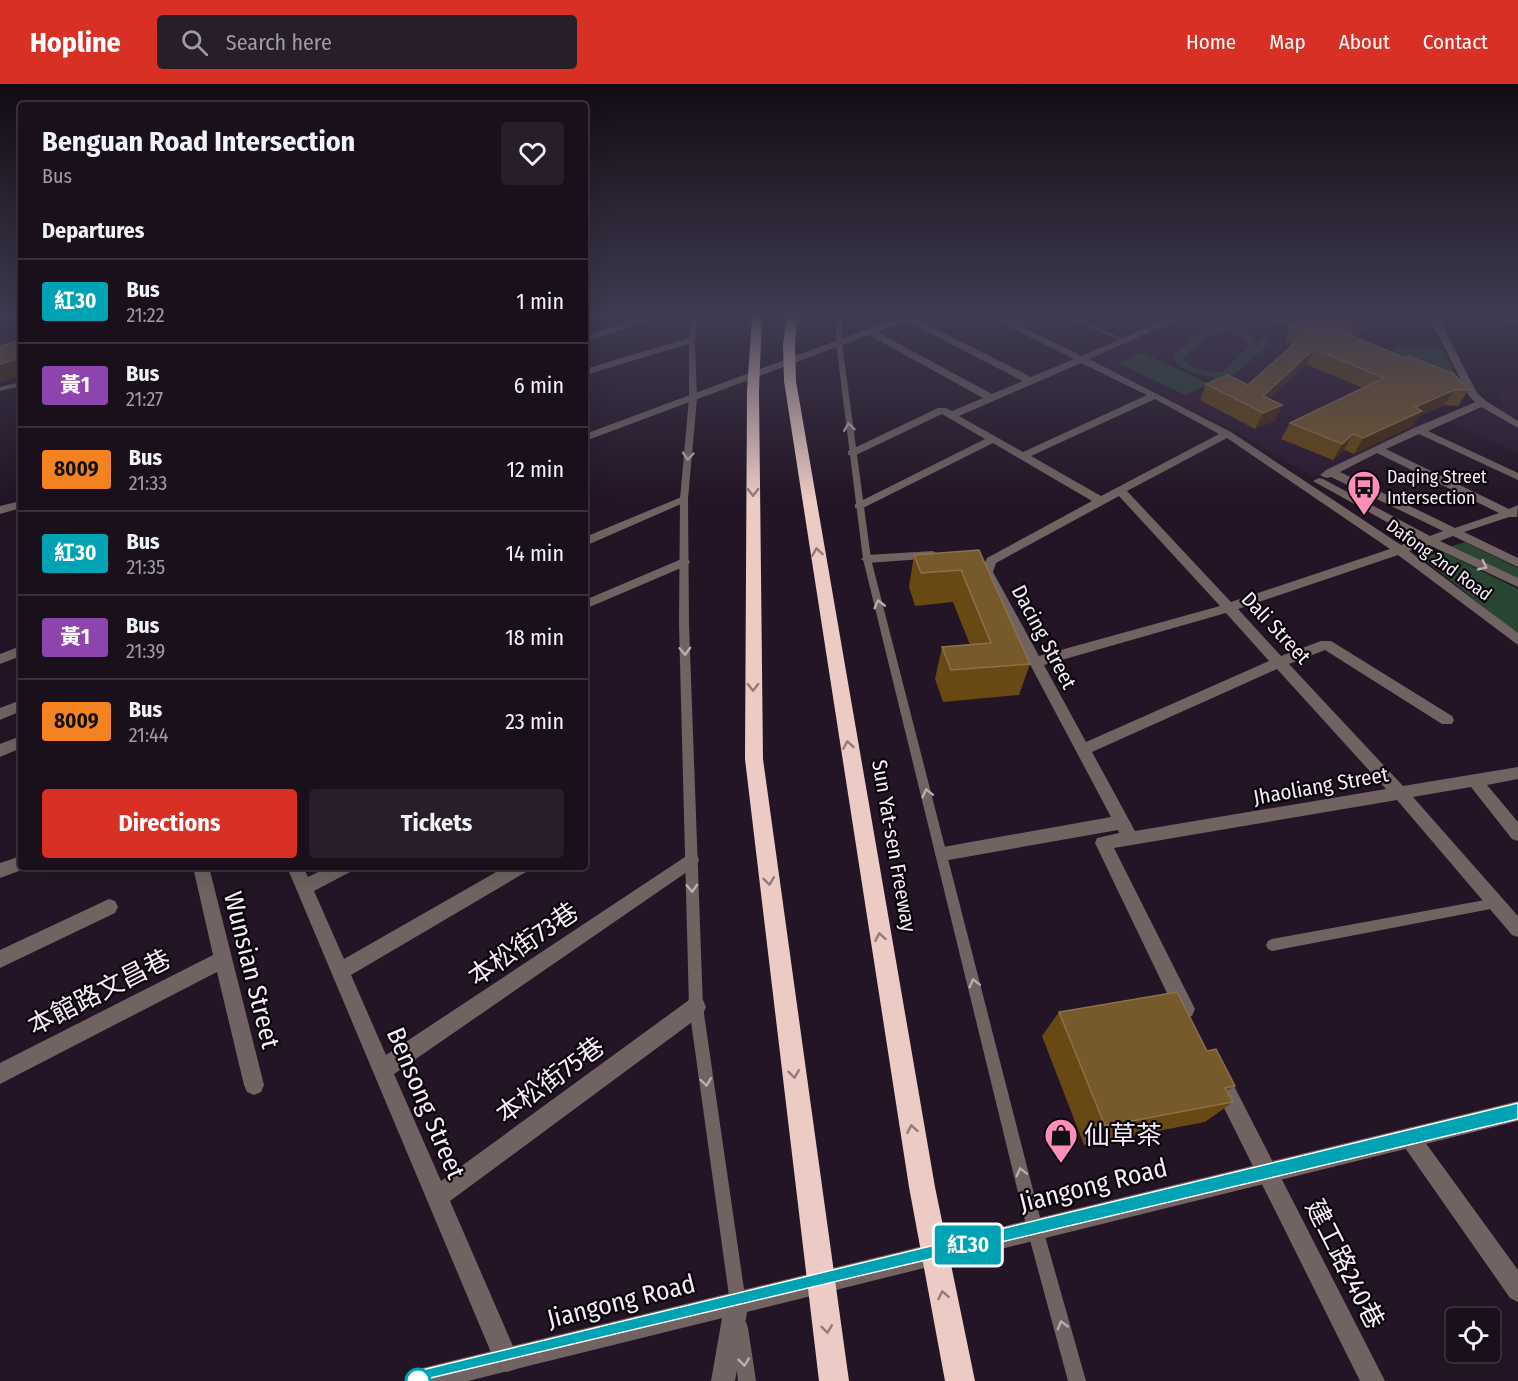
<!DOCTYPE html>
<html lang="en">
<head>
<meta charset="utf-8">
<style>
	body { margin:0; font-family:"Fira Sans Condensed","Noto Sans TC",sans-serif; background:#271e29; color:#f1f3f6; height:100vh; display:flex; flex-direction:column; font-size:22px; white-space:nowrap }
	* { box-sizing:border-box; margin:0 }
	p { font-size:20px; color:#9f9da3 }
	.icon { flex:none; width:33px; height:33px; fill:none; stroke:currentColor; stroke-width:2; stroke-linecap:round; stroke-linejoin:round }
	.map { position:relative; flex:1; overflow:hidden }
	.side { position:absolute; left:18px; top:18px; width:570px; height:768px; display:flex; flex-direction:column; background:#1a101c; border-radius:6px; box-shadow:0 6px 24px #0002,0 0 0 2px #38303b }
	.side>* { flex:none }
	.badge { padding:0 12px; border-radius:4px; font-size:21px; line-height:39px }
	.controls { position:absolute; left:1446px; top:1224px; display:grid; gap:12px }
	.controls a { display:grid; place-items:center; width:54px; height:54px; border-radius:6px; background:#1a101c; box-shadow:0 6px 24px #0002,0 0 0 2px #38303b; font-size:30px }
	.map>.badge { position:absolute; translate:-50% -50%; box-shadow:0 0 0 3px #fff }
	h2 { padding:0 24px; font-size:22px; line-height:54px }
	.round { display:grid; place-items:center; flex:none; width:63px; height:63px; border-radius:6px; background:#271e29 }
	.overview { display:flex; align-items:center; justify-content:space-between; height:102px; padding:0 24px }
	h1 { font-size:28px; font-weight:700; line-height:45px }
	.primary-button { display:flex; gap:12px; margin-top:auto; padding:12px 24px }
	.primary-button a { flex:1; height:69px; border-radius:6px; background:#d93025; color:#fff; font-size:24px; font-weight:700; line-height:69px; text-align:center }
	.primary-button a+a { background:#271e29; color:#f1f3f6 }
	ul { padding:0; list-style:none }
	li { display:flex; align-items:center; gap:18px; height:84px; padding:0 24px; border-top:2px solid #38303b }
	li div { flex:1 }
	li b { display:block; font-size:22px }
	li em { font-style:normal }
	li .badge { min-width:66px; font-weight:700; text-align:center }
	header { display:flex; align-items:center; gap:36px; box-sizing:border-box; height:84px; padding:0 30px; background:#d93025; color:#fff }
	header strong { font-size:28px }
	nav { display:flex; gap:33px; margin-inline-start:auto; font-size:21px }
	.search { width:420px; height:54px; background:#271e29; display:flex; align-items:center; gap:15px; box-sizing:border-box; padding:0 21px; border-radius:6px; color:#9f9da3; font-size:22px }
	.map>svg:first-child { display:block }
	.built { fill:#2c192f }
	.green { fill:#294632; fill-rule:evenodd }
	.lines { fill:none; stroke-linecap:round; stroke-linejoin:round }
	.service { fill:#706361; fill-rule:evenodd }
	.minor { fill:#706361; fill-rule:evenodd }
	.tertiary { fill:#706361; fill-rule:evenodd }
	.motorway { fill:#ebcbc4; fill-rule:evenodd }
	.wall { fill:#684813 }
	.shaded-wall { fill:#462c10 }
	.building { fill:#775a2c; stroke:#8b714c; stroke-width:1.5 }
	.oneway { stroke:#baaeb4 }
	.oneway2 { stroke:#917b7a }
	.line { fill:#00a3b4; stroke:#fff; stroke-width:1.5 }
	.stop-dot { fill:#fff; stroke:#00a3b4; stroke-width:3 }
	.labels { text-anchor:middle; stroke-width:4.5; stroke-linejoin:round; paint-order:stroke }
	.far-poi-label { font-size:18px; fill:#f6ecf7; stroke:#09040a; text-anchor:start }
	.far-street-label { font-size:18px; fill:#f6ecf7; stroke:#09040a }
	.street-label { font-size:21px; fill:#f6ecf7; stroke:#09040a }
	.near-street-label { font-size:26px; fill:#f6ecf7; stroke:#09040a }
	.near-poi-label { font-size:26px; fill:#f6ecf7; stroke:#09040a; text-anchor:start }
</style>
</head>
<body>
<header>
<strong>Hopline</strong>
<div class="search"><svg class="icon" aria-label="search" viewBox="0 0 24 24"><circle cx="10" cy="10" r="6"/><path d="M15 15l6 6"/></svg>Search here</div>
<nav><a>Home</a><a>Map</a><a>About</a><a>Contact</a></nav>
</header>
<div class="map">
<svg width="1518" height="1297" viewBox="0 0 1518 1297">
	<rect width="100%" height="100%" fill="#231525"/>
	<path class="built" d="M1185,233H1267L1389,282L1357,298L1432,337L1313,393L1228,343L1087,275Z
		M1379,233H1422L1443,265L1401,262Z
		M1489,297L1518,300V369L1451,339L1481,325L1505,324Z"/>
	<path class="green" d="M1224,243C1236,245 1253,248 1256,261L1262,255L1270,259L1221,302L1210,297L1215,293C1201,292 1182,288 1174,275L1176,269L1204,246ZM1228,247L1244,253L1251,261L1222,288C1208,287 1190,287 1183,273L1214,249Z
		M1401,262L1443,265L1458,297L1383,271Z
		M1142,268L1209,300L1185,311L1118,279Z
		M1465,458L1518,484V496L1449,463Z
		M1443,468L1518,505V550L1421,473Z"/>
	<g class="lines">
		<path class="service" d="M692,233H698L695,256L697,314L688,415L689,540L703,923L746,1219L744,1225L738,1227L732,1225L730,1219L689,923L679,540L680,415L689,314V256Z
			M836,233H842V259L871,475L1043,1145L1086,1297H1068L1027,1145L863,475L836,259Z
			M1026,233H1035L1014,243L1009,242Z
			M1075,233L1078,234L1128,257L1123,258L1074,236Z
			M1266,233H1276L1307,247L1302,248Z
			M21,298V302L0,307V303Z
			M1496,814L1500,815L1502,819L1500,823L1496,824L1272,867L1268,865L1266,861L1268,857L1272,855Z
			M740,1236L746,1238L748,1244L756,1297H738L732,1244L734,1238Z"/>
		<path class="minor" d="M645,233H660L585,258V252Z
			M900,233H913L1031,293L1074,275L990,233H1002L1082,272L1171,233H1184L1089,275L1231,348L1401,461L1419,456L1313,397L1319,394L1323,395L1430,452L1443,447L1331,393L1326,394L1320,391L1326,386L1414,344L1478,317H1486V321L1428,347L1518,389V396L1419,350L1386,365L1509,425L1518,421L1517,433H1509L1464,448L1518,474V483L1453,452L1440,457L1518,494V503L1429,461L1409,467L1518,549V561L1398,471L1238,525L1281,572L1321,557H1331L1452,632L1454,636L1452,640H1442L1325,566L1289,580L1403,702L1518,683V695L1487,701L1518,738V757L1512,755L1471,703L1413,713L1518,832V853L1512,851L1397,716L1114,764L1195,925L1192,932L1185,934L1178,932L1095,759L1097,754L1119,749L1118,746L943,777L937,775L935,770L937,765L943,763L1111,733L981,488L987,474L1092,417L993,359L863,424H855V420L985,355L942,330L856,371H848V367L938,324H946L952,327L983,314L869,251L585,357V350ZM906,237L1023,297L992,310L877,248ZM1081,279L1147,311L1023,368L959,332ZM1155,315L1219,350L1101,412L1031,372ZM1227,354L1390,465L1231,518L1127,407ZM1377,369L1499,429L1455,444L1340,388ZM1119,412L1220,522L1039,572L993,488L996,479ZM1226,529L1269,577L1086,658L1044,581ZM1277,585L1386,705L1135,747L1092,668Z
			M1494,233L1518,234V240L1495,235Z
			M692,253L695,254V258L585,291V285Z
			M684,412L688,413V417L585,462V453Z
			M21,417V424L0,430V422Z
			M933,467L939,471L937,474L867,479L861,475L867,471Z
			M684,474L688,475L690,478L688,481L585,525V516Z
			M21,562V572L0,580V570Z
			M21,616V627L0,636V624Z
			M21,652V664L0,673V660Z
			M691,769L697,771L699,776L697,781L394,990L441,1097L689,916L696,914L703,916L706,923L703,930L450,1117L519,1276L516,1285L507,1288L498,1285L287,783H303L308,793L328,783H352L350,788L314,807L344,875L505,783H528L526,788L351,891L386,971Z
			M21,772V783L27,784L0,794V779Z
			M193,783H209L264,1001L261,1008L254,1011L247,1008L244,1001L217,888L0,1000V979L213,871Z
			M109,815L115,817L118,823L115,829L0,884V866Z
			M1224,993L1231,996L1385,1297H1360L1217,1010L1214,1003L1217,996Z
			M1410,1043L1417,1047L1518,1186V1218L1510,1214L1403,1061L1399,1054L1403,1047Z
			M737,1205L745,1209L749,1217L735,1297H711L725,1217L729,1209Z"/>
		<path class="tertiary" d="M1429,233H1438L1477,309L1486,317L1518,337V344L1478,321L1469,312Z
			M1518,1017V1037L468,1297H406L409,1288L418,1285Z"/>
		<path class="motorway" d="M752,233H762L759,307L763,675L849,1297H819L745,675L747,307Z
			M787,233H797L795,260L796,297L935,1103L975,1297H945L909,1103L784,297L783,260Z"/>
	</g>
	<path class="wall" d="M1314,233H1372L1364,248L1355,253L1469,306L1458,322L1444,321L1418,333L1412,342L1354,370L1344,366L1333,376L1281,355L1290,339L1363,304L1306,280L1269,315L1282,321L1274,337L1255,345L1200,316L1206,300L1248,301L1293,261L1284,257L1291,242L1313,236Z
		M979,466L1030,580L1019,611L943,618L935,595L942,563L970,561L953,518L915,522L909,503L914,471Z
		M1059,928L1207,967L1235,1002L1227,1007L1233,1018L1205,1038L1084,1061L1042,952Z"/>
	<path class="shaded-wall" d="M1360,233H1372L1364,248L1347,258Z
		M1314,265L1306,280L1258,326L1263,312Z
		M21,274V292L0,298V280Z
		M1454,306L1444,321L1418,333L1412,342L1354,370L1363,354L1415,323Z
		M1282,321L1274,337L1255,345L1263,329Z
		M1353,350L1344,366L1333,376L1342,360Z"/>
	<path class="building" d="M1307,233L1405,274L1408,272L1454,290L1469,306H1454L1415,323L1422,327L1363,354L1353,350L1342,360L1290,339L1384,294L1314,265L1263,312L1282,321L1263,329L1206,300L1228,291L1248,301L1307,248L1291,242Z
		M21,256V274L0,280V262Z
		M979,466L1030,580L951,586L942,563L991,559L961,486L921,489L914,471Z
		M1177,908L1207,967L1216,965L1235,1002L1225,1004L1233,1018L1105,1042L1059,928Z"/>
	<defs><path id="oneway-chevron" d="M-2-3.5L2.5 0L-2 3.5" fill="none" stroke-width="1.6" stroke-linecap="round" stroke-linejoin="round" transform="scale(1.5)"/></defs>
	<g class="oneway">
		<use href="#oneway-chevron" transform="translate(849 343) rotate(-97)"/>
		<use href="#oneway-chevron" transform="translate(688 372) rotate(95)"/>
		<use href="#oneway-chevron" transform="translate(1483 482) rotate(26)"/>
		<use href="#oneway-chevron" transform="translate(879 520) rotate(-104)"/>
		<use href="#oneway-chevron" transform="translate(685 567) rotate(88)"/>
		<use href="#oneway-chevron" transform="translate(927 709) rotate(-104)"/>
		<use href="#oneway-chevron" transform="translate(692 804) rotate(88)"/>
		<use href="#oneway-chevron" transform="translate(974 899) rotate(-104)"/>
		<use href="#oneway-chevron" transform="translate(706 998) rotate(82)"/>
		<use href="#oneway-chevron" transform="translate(1021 1088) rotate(-104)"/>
		<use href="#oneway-chevron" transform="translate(1062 1241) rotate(-106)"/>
		<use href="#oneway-chevron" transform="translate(744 1278) rotate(83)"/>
	</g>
	<g class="oneway2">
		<use href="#oneway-chevron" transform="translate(753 408) rotate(90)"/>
		<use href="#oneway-chevron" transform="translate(817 468) rotate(-99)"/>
		<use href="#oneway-chevron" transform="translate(753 603) rotate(90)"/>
		<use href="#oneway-chevron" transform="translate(848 661) rotate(-99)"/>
		<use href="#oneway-chevron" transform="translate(769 797) rotate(83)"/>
		<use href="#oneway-chevron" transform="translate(880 853) rotate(-100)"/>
		<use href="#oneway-chevron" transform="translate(794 990) rotate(83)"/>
		<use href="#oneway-chevron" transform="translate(912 1045) rotate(-100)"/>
		<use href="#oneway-chevron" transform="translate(943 1211) rotate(-101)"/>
		<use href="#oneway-chevron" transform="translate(827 1245) rotate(83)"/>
	</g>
	<linearGradient id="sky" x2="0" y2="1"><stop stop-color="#130c14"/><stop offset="0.56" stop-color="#3f3b51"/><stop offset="1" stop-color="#3f3b51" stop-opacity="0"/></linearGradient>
	<rect width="1518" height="415" fill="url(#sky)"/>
	<path class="line" d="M1518,1019V1035L418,1297H408L411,1290L418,1287Z"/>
	<defs>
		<symbol id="bus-pin" viewBox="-11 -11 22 30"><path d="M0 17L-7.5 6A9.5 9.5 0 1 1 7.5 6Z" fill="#ff8eba" stroke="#09040a"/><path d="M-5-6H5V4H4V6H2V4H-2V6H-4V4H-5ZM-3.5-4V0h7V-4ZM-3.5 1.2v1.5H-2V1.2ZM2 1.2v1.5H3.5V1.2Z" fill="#111"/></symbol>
		<symbol id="shop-pin" viewBox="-11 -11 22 30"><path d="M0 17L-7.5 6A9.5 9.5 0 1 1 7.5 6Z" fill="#ff8eba" stroke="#09040a"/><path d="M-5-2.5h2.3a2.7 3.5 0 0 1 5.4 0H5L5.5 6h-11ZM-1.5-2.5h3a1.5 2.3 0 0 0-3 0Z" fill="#111"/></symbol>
	</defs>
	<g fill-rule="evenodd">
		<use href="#bus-pin" x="1345" y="384" width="38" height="52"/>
		<use href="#shop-pin" x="1042" y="1032" width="38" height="52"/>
	</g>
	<circle class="stop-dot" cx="418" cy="1297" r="12"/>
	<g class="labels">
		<g class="far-poi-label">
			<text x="1387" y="399">Daqing Street<tspan x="1387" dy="21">Intersection</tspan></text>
		</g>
		<g class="far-street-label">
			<text transform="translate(1439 476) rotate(36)" y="6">Dafong 2nd Road</text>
		</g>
		<g class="street-label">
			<text transform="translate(1276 544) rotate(47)" y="7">Dali Street</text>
			<text transform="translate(1044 553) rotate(62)" y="7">Dacing Street</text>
			<text transform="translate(1321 702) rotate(-10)" y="7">Jhaoliang Street</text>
			<text transform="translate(894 762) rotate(80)" y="7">Sun Yat-sen Freeway</text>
		</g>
		<g class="near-street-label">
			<text transform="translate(523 860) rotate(-34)" y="9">本松街73巷</text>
			<text transform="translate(252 886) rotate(76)" y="9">Wunsian Street</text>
			<text transform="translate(99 908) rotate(-27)" y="9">本館路文昌巷</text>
			<text transform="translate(550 996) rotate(-36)" y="9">本松街75巷</text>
			<text transform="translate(426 1019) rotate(67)" y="9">Bensong Street</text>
			<text transform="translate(1093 1101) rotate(-14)" y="9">Jiangong Road</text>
			<text transform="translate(1345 1180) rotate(63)" y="9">建工路240巷</text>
			<text transform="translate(621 1217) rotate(-14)" y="9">Jiangong Road</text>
		</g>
		<g class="near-poi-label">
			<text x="1084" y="1060">仙草茶</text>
		</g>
	</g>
</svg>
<div class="controls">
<a><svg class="icon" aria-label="locate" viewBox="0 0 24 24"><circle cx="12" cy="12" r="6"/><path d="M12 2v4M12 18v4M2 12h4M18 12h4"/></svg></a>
</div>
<b class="badge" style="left:968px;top:1161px;background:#00a3b4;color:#fff">紅30</b>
<section class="side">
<div class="overview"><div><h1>Benguan Road Intersection</h1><p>Bus</p></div><a class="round"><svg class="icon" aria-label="heart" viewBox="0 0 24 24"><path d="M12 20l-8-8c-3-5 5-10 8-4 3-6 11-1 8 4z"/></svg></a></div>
<h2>Departures</h2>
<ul>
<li><span class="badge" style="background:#00a3b4;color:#fff">紅30</span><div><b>Bus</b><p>21:22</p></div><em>1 min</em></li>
<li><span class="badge" style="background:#8e44ad;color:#fff">黃1</span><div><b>Bus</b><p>21:27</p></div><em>6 min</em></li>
<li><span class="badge" style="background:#f58220;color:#111">8009</span><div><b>Bus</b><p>21:33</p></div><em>12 min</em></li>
<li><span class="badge" style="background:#00a3b4;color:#fff">紅30</span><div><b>Bus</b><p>21:35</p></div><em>14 min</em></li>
<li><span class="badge" style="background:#8e44ad;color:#fff">黃1</span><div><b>Bus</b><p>21:39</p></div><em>18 min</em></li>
<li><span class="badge" style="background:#f58220;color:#111">8009</span><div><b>Bus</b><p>21:44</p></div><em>23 min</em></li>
</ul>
<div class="primary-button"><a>Directions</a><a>Tickets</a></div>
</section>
</div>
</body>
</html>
